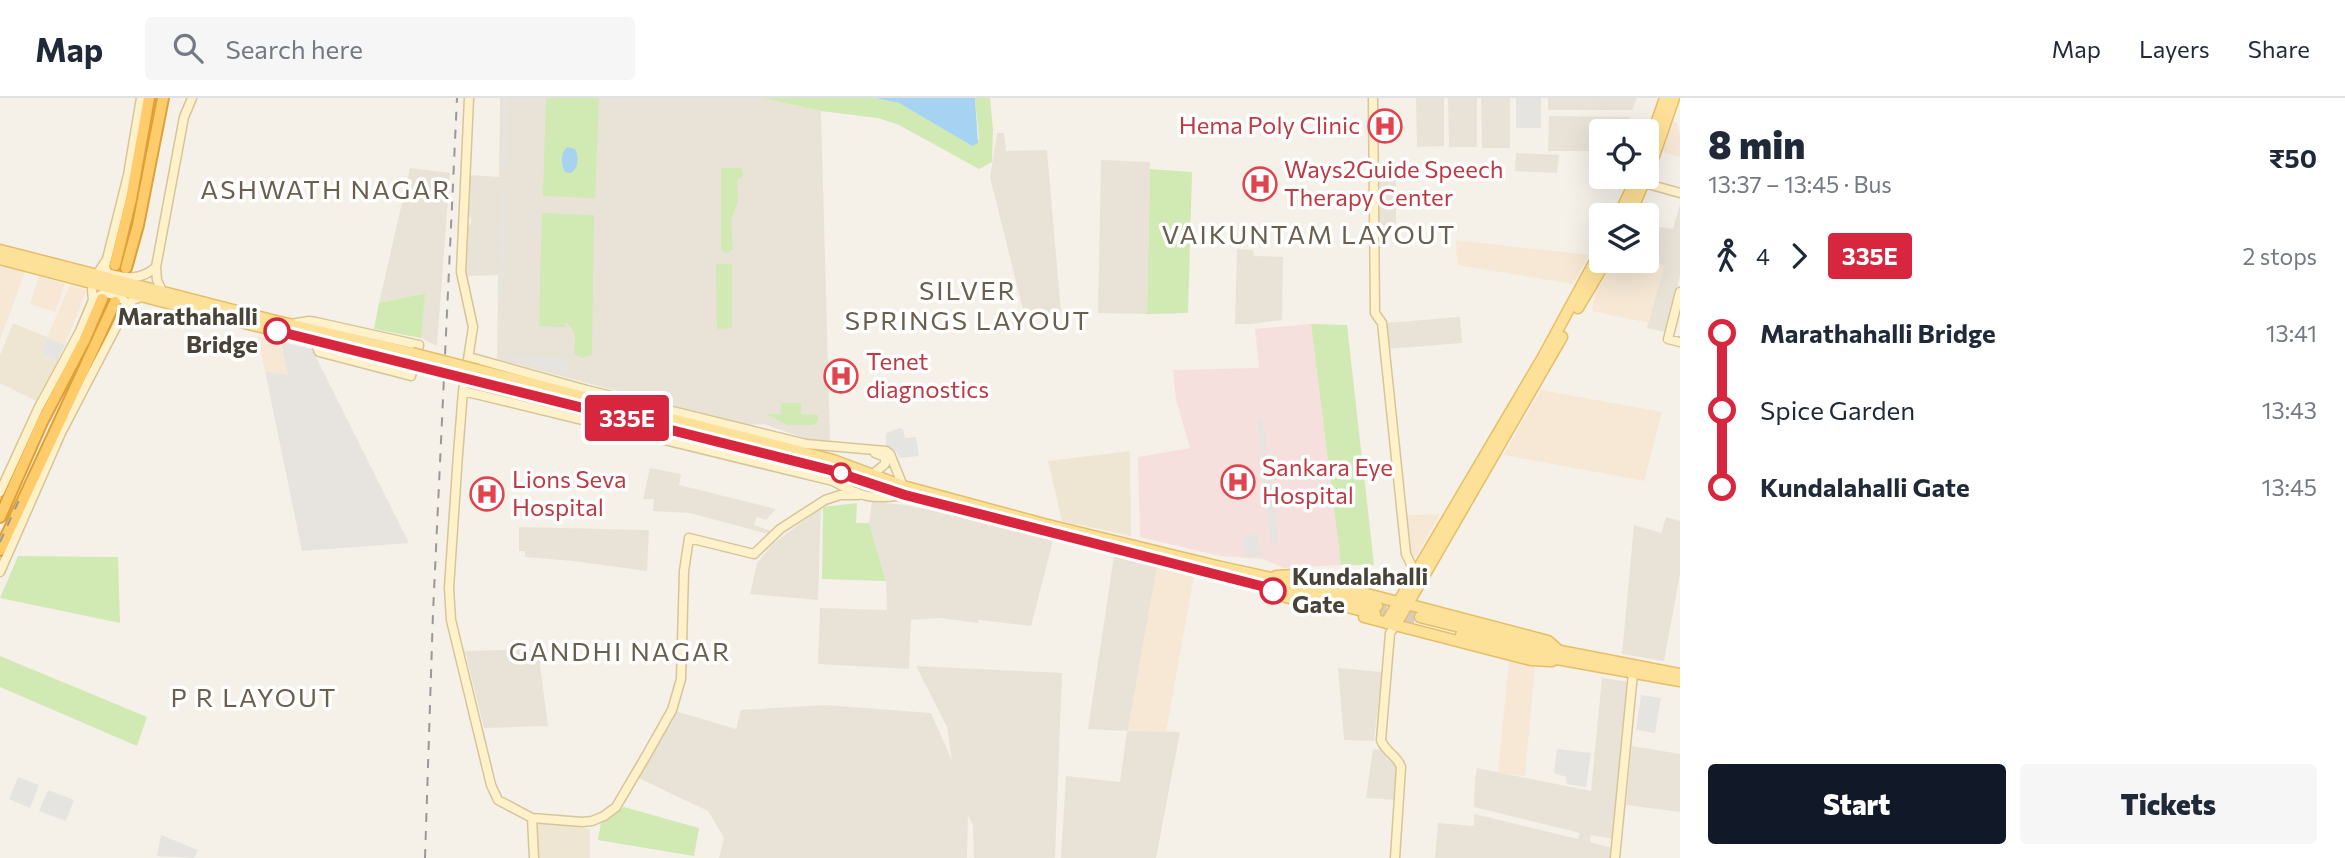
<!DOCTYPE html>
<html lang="en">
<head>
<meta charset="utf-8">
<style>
	body { margin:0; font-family:Commissioner,sans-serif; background:#f6f6f7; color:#1f2937; height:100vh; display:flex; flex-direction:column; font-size:26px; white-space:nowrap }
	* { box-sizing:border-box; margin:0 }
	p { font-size:23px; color:#747a83 }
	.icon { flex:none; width:38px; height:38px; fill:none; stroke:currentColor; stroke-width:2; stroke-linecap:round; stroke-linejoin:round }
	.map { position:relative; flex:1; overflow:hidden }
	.drawer { display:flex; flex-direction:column; background:#fff; width:665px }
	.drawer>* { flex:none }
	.badge { padding:0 14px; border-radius:5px; font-size:24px; line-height:46px }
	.fabs { position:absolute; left:1589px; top:21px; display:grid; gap:14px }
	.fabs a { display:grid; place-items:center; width:70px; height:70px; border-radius:7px; background:#fff; box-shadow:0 7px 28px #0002; font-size:35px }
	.map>.badge { position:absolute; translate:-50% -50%; box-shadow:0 0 0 4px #fff }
	.legs { display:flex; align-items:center; gap:10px; height:77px; padding:0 28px; font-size:23px }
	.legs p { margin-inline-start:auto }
	.overview { display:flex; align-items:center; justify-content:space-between; height:119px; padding:0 28px }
	h1 { font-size:38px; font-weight:800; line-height:52px }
	.primary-button { display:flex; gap:14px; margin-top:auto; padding:14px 28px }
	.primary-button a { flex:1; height:80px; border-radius:7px; background:#111827; color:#fff; font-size:28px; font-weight:800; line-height:80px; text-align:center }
	.primary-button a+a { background:#f6f6f7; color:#1f2937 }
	ul { padding:0 28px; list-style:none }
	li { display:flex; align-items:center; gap:24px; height:77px; font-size:26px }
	li i { display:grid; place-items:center; width:10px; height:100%; margin:0 9px; background:currentColor }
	li i::after { content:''; width:18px; height:18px; margin:-9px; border:5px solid; border-radius:50%; background:#fff }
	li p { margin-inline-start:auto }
	li:first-child i { background:linear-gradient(#0000 50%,currentColor 0) }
	li:last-child i { background:linear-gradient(currentColor 50%,#0000 0) }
	header { display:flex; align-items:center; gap:42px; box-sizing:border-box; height:98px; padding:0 35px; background:#fff; border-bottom:2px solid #e0e1e3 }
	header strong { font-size:33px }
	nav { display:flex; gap:38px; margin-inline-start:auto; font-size:24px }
	.search { width:490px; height:63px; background:#f6f6f7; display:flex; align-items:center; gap:18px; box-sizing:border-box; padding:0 24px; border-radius:7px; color:#747a83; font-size:26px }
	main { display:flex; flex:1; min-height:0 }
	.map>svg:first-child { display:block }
	.residential { fill:#e9e3d7 }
	.commercial { fill:#f6e8d5 }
	.industrial { fill:#e7e3de }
	.education { fill:#eee6d3 }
	.medical { fill:#f5e0dd }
	.green { fill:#d1e9b2 }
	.parking { fill:#e6e4e1 }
	.water { fill:#a6d3f1 }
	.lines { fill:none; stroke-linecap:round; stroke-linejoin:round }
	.primary-tunnel { stroke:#d3cec5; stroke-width:10; stroke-dasharray:10 5; stroke-linecap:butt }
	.secondary-casing { stroke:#d5c599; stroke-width:11 }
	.primary-casing { stroke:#e5be67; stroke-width:13 }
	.highway-casing { stroke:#dfa039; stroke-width:14 }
	.secondary { stroke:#fff1c9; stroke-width:8 }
	.primary { stroke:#fee198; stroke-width:10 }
	.highway { stroke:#fecc6b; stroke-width:10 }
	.rail { stroke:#989898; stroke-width:2; stroke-dasharray:9 9; stroke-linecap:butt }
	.primary-bridge-casing { stroke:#e5be67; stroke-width:13; stroke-linecap:butt }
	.primary-bridge { stroke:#fee198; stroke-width:10 }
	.line-1-casing { stroke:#fff; stroke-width:16 }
	.line-1 { stroke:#d7263d; stroke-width:10 }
	.stop-1-dot { fill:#fff; stroke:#d7263d; stroke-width:3.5 }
	.labels { text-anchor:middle; stroke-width:7; stroke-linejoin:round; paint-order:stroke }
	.health-label { font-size:24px; fill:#be3a42; stroke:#fff; text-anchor:start }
	.stop-label { font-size:24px; font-weight:bold; fill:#494237; stroke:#fff; text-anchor:end }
	.neighbourhood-label { font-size:26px; letter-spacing:2px; fill:#6b604e; stroke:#fff }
</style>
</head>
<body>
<header>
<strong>Map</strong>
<div class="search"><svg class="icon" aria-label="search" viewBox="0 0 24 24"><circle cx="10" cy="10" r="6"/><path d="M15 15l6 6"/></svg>Search here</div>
<nav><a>Map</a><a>Layers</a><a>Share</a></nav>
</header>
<main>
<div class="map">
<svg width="1680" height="760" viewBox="0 0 1680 760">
	<rect width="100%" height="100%" fill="#f5f1e9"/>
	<path class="residential" d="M500,0H762L821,13L830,342H809L764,326L745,327L497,261L498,177L466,178L467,131L471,125V120L467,118L470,77L499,79Z
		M1416,0H1444V48L1417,49Z
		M1448,0H1477V49H1449Z
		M1481,0H1510V50H1482Z
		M1548,0H1637L1632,12H1548Z
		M1549,18L1630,19L1626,33H1601V53H1548Z
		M997,35H1004L1006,53L1047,52L1061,215L1024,216L990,79Z
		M1516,55L1559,57L1557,75L1515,73Z
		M1101,62L1150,64L1147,216L1098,215Z
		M1379,65H1396V138H1379Z
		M410,70L450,75L437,248L421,240L424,195L379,205Z
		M1680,106V178L1665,234L1647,230L1664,167L1635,163H1647V127L1673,131Z
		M1237,151L1253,152L1254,158L1283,159L1282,222L1251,226H1235Z
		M1460,219L1462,245L1387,251L1385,225Z
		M650,370L681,376L679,387L776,411L766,422L757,419L754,427L771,433L768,436L690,415L653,413L654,401H643Z
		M872,404L906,407L966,420L1053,443L1031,528L979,522L978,525L940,520L911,522L909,571L818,566L820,510L887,512L886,483L869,425Z
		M821,410L818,502L750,496L757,465L774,445Z
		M1666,419L1680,423V476L1664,563L1622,556L1634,427L1661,435Z
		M519,429L649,432L647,473L573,463L525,459V453H519Z
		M1114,458L1157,469L1128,632L1180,634L1156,760H1061L1066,678L1120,684L1127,633L1088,631Z
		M538,551L548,628L484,630L465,553Z
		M916,568L1062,575L1055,760H974L973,727L968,717L967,760H719L724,740L708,713L634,678L672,612L736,631L741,612L825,607L931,615L952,662L947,629Z
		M1338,570L1382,574L1374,643L1344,642Z
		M1602,580L1629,584L1613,741L1591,737L1590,744L1612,750L1611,760H1435L1438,725L1474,728V716L1578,741L1580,735L1474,709L1475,681L1477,670L1591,693Z
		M1632,648L1680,656V714L1626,707Z
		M1373,651L1382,652L1387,661L1398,669L1397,702L1366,700Z"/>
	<path class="commercial" d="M1673,23L1677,25L1680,37V59L1662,54Z
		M1456,142L1589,157L1573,186L1457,167Z
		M1615,163L1664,167L1649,225L1592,213L1596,193Z
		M0,168L25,174L0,242Z
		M39,178L65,186L55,214L30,206Z
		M70,187L87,192L65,247L47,239Z
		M257,238L281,244L288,278L265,273Z
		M1541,292L1662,314L1644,383L1503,357Z
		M1440,416L1416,459L1411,457L1407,417Z
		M1157,469L1194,478L1166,634L1128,633Z
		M1509,563L1535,568L1525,678L1498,675Z"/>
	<path class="industrial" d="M281,244L312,251L409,445L302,453L265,273L288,277Z"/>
	<path class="education" d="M13,225L47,239L42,255L57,264L36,303L0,285V257Z
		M1130,353L1131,438L1062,423L1048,363Z
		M535,724L590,731V760H538Z"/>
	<path class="medical" d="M1311,226L1341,467L1284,470L1263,461L1220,458L1140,439L1138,359L1190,350L1176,302L1173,272L1259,270L1255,231Z"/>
	<path class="green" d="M546,0H599L595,100L543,98Z
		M674,0H875L899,5L972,48L979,41L975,0H990L993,32L992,64L979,71L899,27L878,20L821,13L762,0Z
		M721,70H741L743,74V78L737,82L738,104L731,121L733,152L727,155L723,154L721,148Z
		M1150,71L1192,74L1188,215L1147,216Z
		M542,115L594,117L592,257L583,260L574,256C575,243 578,232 565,224V229L539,228Z
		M716,166H732V230L717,231Z
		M425,195L421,240L374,231L379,205Z
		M1311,226L1347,227L1374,467H1341Z
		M781,305H801V316L818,317V323L813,327H787L767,316H781Z
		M857,405L856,425H869L886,483L822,481L823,409Z
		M18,458L118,459L120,525L0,500Z
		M0,558L147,619L137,648L0,589Z
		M624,709L699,730L694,758L598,742L601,724Z"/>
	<path class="parking" d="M504,0H508L506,69H502Z
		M1516,0H1541V30H1516Z
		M501,95H505L502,204H499Z
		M47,239L65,247L57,264L42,255Z
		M503,259L567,260L568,274L566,275Z
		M1257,320H1263L1279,445H1271Z
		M900,330L903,331L905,340L916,339L919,358L900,360L895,352L886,348V335Z
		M1258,435L1261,458H1244L1243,441L1247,437Z
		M1641,597L1661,600L1655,635L1636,632Z
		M1557,651L1591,655L1586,689L1567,686L1566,679L1554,675Z
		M18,679L39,687L30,710L9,701Z
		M48,692L74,702L66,723L39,713Z
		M161,737L198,752L194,760L157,758Z"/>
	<path class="water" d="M875,0H975L978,45L972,48L899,5Z
		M567,49L575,51C579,59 579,71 570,75L565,74C561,66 560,56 567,49Z"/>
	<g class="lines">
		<path class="primary-tunnel" d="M1377,508L1420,519
			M1375,516L1418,527"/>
		<defs>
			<path id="secondary" d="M469,0L461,174L473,229L463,293L458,356L449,490L451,522L491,687L498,702L532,720L534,760
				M1373,0L1375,215L1382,225L1406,456L1415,475
				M1644,85L1680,95
				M106,164L105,169L108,175C126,181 142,182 156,169
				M162,193L157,182L156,169L184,19L192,0
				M1680,194L1668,241L1680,244
				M93,202L104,195L116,197L127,205L126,210
				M291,226L309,223L316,224L419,247L418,251
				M314,242L319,254L411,278L413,271
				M469,259L587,292L806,346L886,353L890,356L903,388
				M463,293L833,383C861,399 872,402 904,397
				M872,377L885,366V359L875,355
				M0,394L38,311L80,233L93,202L92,192L96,178L107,161L128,77L141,0
				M0,474L61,335L126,210L133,202L144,198
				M532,720L582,724L592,723L604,718L616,709L646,658L672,612L681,581L684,473L689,440L754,456L780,431L825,402L840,397H858
				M1395,760L1401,669C1398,658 1385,654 1381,642L1390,535L1395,528
				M1615,760L1633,575"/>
			<path id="primary" d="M1647,52L1665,0
				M1647,78L1674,0
				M1619,117L1637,79
				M1630,117L1646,79
				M0,152L272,222L412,255
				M0,161L244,225L410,265
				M1578,210L1606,163
				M478,272L833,362L903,388L1044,426L1221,469L1290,484L1377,508
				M476,282L830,372L906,397L969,413
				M1061,437L1375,516
				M1276,478L1293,477L1398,504
				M1273,493L1282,498L1329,510
				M1407,506L1548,543L1556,550
				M1364,519L1531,562L1551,563L1557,561
				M1420,519L1540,549L1680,576
				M1386,525L1543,259L1601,152
				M1395,528L1562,239
				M1461,537L1557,561L1680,583"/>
			<path id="highway" d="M115,167L131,101L149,0
				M126,170L138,127L163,0
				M0,419L42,324L84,243L102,201
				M0,452L115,204"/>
		</defs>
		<use href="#secondary" class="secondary-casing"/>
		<use href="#primary" class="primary-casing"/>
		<use href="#highway" class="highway-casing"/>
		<use href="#secondary" class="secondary"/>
		<use href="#primary" class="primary"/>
		<use href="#highway" class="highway"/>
		<path class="rail" d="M0,444L20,400
			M425,760L433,515L457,0"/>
		<defs>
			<path id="primary-bridge" d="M412,255L478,272
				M410,265L476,282"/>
		</defs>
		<use href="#primary-bridge" class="primary-bridge-casing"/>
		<use href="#primary-bridge" class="primary-bridge"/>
	</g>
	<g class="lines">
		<defs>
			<path id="line-1" d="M277,233L830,372L905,397L1265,489L1273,493"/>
		</defs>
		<use href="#line-1" class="line-1-casing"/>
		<use href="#line-1" class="line-1"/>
	</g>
	<defs>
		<symbol id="hospital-ring" viewBox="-11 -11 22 22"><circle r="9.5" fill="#fff" stroke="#e0444e" stroke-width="1.5"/><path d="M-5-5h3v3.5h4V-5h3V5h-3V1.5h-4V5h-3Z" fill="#e0444e"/></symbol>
	</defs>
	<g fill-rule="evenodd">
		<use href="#hospital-ring" x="1366" y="9" width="38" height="38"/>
		<use href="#hospital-ring" x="1241" y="67" width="38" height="38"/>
		<use href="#hospital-ring" x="822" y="259" width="38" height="38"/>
		<use href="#hospital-ring" x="1219" y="365" width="38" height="38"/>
		<use href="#hospital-ring" x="468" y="377" width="38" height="38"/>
	</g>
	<g class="stop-1-dot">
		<circle cx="277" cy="233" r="12"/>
		<circle cx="841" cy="375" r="9"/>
		<circle cx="1273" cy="493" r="12"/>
	</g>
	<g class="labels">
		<g class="health-label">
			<text x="1360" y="36" text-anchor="end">Hema Poly Clinic</text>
			<text x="1284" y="80">Ways2Guide Speech<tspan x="1284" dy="28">Therapy Center</tspan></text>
			<text x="866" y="272">Tenet<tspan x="866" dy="28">diagnostics</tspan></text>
			<text x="1262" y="378">Sankara Eye<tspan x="1262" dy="28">Hospital</tspan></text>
			<text x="512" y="390">Lions Seva<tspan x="512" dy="28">Hospital</tspan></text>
		</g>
		<g class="stop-label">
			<text x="258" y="227">Marathahalli<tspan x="258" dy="28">Bridge</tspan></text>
			<text x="1292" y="487" text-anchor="start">Kundalahalli<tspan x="1292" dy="28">Gate</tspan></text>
		</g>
		<g class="neighbourhood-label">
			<text x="326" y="101">ASHWATH NAGAR</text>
			<text x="1309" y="146">VAIKUNTAM LAYOUT</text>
			<text x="968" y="202">SILVER<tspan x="968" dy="30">SPRINGS LAYOUT</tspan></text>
			<text x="620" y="563">GANDHI NAGAR</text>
			<text x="254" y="609">P R LAYOUT</text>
		</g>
	</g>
</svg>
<div class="fabs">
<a><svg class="icon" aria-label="locate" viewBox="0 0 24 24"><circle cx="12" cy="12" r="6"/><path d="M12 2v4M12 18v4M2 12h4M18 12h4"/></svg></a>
<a><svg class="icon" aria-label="layers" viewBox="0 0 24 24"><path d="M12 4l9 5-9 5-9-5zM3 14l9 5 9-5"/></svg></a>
</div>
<b class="badge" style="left:627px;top:320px;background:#d7263d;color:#fff">335E</b>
</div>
<section class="drawer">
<div class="overview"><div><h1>8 min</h1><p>13:37 – 13:45 · Bus</p></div><b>₹50</b></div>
<div class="legs"><svg class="icon" aria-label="walk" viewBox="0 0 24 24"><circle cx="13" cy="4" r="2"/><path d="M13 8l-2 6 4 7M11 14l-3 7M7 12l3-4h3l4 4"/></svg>4<svg class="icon" aria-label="forward" viewBox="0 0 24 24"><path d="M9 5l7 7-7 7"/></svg><b class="badge" style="background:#d7263d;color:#fff">335E</b><p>2 stops</p></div>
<ul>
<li><i style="color:#d7263d"></i><b>Marathahalli Bridge</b><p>13:41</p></li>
<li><i style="color:#d7263d"></i><span>Spice Garden</span><p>13:43</p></li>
<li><i style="color:#d7263d"></i><b>Kundalahalli Gate</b><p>13:45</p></li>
</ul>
<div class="primary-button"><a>Start</a><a>Tickets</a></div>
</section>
</main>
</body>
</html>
